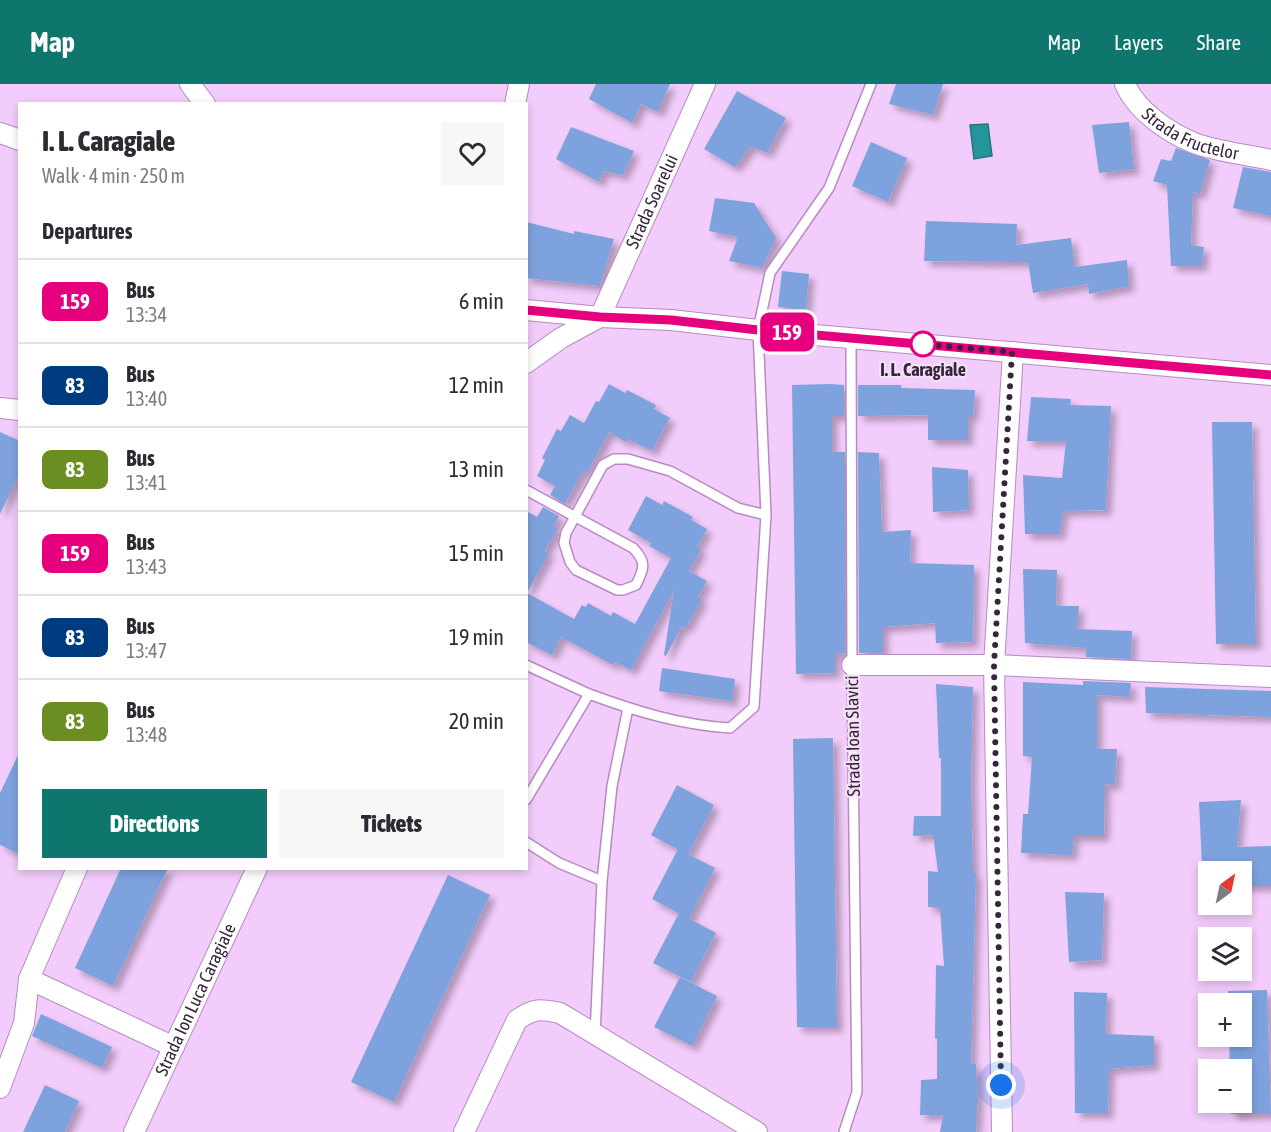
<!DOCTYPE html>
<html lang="en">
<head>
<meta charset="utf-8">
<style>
	body { margin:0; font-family:"Asap Condensed",sans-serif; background:#f7f7f7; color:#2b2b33; height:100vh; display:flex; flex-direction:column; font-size:22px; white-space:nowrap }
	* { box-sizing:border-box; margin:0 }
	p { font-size:20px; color:#7c7c81 }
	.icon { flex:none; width:33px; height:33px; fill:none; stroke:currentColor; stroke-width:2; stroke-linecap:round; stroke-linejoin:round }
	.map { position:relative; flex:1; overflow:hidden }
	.panel { position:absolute; left:18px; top:18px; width:510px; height:768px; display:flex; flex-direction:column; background:#fff; border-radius:0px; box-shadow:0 3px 9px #0003 }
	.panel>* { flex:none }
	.badge { padding:0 12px; border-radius:9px; font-size:21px; line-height:39px }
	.needle { width:39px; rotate:33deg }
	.tools { position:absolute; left:1198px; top:777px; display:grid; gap:12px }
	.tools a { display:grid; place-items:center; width:54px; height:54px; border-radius:0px; background:#fff; box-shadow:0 3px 9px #0003; font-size:30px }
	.you { position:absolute; width:30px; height:30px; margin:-15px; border:4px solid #fff; border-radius:50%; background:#1a73e8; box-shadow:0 0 0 9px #1a73e833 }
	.map>.badge { position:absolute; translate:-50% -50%; box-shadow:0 0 0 3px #fff }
	h2 { padding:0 24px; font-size:22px; line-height:54px }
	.round { display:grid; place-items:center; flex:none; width:63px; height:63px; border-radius:0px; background:#f7f7f7 }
	.overview { display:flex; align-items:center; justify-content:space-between; height:102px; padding:0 24px }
	h1 { font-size:28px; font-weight:800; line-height:45px }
	.button { display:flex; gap:12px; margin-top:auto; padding:12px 24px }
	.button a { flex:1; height:69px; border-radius:0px; background:#0f766e; color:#fff; font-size:24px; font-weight:800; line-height:69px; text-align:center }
	.button a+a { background:#f7f7f7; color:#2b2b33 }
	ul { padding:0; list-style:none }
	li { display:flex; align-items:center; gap:18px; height:84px; padding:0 24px; border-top:2px solid #e1e1e2 }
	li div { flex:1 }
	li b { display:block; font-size:22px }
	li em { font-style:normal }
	li .badge { min-width:66px; font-weight:700; text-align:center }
	header { display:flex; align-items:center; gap:36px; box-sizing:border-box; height:84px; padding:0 30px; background:#0f766e; color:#fff }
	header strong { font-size:28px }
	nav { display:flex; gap:33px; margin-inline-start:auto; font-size:21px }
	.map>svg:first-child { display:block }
	.water { fill:#24959b; stroke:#2a737e; stroke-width:1.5 }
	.building { fill:#7ea2dd; filter:url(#shadow) }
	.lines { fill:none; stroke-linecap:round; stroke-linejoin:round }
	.lane-casing { stroke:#b88ac3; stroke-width:12 }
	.street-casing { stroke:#b88ac3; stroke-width:22 }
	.lane { stroke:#fff; stroke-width:9 }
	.street { stroke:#fff; stroke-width:20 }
	.line-casing { stroke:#fff; stroke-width:14 }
	.line { stroke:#e6007e; stroke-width:9 }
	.walk { stroke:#37253c; stroke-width:6; stroke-dasharray:0 10.8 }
	.stop-dot { fill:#fff; stroke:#e6007e; stroke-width:3 }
	.labels { text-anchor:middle; stroke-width:4.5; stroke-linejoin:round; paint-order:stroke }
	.street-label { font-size:18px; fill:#37253c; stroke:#f4e1f9 }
	.stop-label { font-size:18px; font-weight:bold; fill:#37253c; stroke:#f4e1f9 }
</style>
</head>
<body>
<header>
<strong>Map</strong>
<nav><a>Map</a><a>Layers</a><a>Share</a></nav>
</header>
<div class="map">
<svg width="1271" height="1048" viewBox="0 0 1271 1048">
	<defs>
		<filter id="shadow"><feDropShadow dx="5.5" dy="5.5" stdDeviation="3" flood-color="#0004"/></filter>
	</defs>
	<rect width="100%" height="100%" fill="#f2ccfb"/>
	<path class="water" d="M988,40L992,72L974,75L970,41Z"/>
	<path class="building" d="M596,0H670L658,28L641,20L632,39L589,15Z
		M896,0H943L933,31L889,20Z
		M737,7L786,34L767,69L751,62L735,83L704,65Z
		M1129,38L1134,85L1099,89L1092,41Z
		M571,43L634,67L623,91L604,87L599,98L556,75Z
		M871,58L907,74L888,118L852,102Z
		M1176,64L1210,76L1200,110L1193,108L1191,161L1204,163L1202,182H1171L1167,101L1153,97L1161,75L1171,77Z
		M1243,83L1271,88V132L1233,124Z
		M715,114L754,119L776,154L762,184L729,177L738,153L709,147Z
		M926,137L1017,140L1016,161L1071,154L1075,183L1127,176L1129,202L1089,210L1088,200L1033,209L1028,178L924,177Z
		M526,138L574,150V147L614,155L600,202L526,194Z
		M782,187L809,190L806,226L778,223Z
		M609,300L625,309L627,306L656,321L654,325L670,334L652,367L628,355L626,358L609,348L587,389L583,387L565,420L550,411L555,402L537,392L545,376L542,374L557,345L561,347L570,331L584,339L596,317L599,318Z
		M831,300L844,301V332H832V368H845V569L835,570V589L796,590L792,301Z
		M858,301H901V304L975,306L973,332H968V356H928V331L858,332Z
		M1031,313L1071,315L1070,321L1111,322L1106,426L1063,427L1060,450H1025L1023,391L1062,394L1066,357H1027Z
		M1212,338H1252L1256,560H1216Z
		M0,348L20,357V388L0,430Z
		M858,368L879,369L882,448L911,446L910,479L974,481L973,558L936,559L935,539L883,543V569H859Z
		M932,383L968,386L969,426L933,428Z
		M646,412L662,421L664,417L693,433L691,436L707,445L697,463L701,465L689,487L707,497L698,513L702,515L686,544L682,542L666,572L664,571L674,506L631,586L615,578L613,581L561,553L552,571L526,558V427L537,433L543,423L559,432L554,442L558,444L545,467L549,469L527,509L574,535L582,521L586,523L588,519L611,532L613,528L635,540L671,474L649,462L651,459L628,446Z
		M1023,485L1057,486L1056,522H1079L1077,545L1132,547L1131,575L1086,573V564L1025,559Z
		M662,584L735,595L732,617L659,607Z
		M1083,597L1131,599L1130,613L1097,611V665H1117L1115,701L1105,700L1104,752H1074L1072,771L1021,769L1023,730H1028L1032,673L1023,672V598L1083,601Z
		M936,600L973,603L971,696L973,789H976L971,980H976L978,1012L976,1048H940L943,1031H920L921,996L937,995V955L935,954L936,881L944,882L940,824L928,823V787L938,788L933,751L913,752L914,732H941V674H939Z
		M1145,603L1271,607V633L1146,629Z
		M833,654L837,943H797L793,655Z
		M20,667V770L0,761V709Z
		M677,701L714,721L688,771L651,751Z
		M1241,716L1237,763L1271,762V802H1242V788H1209V803L1203,804L1199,718Z
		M678,765L715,784L689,835L652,815Z
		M121,784H168L113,902L75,884Z
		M448,791L490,811L394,1018L351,998Z
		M1065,808L1104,809L1102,876L1069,878Z
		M679,829L716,849L691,898L653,879Z
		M680,893L717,912L692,962L654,943Z
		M1267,906L1271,1030H1231V1018H1242V986H1230L1229,952H1242V920H1228V907Z
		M1074,908L1107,909L1106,950L1154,952V981L1109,985L1108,1029H1075Z
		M41,930L112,963L102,984L32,952Z
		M45,1001L79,1017L65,1048H23Z"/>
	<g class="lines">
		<defs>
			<path id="lane" d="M526,406L633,464C647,478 644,485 636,501L623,506H617L576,486L570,478L564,459L566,449L603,381L614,375H628L670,387L738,424L766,431
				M526,581L589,610L526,716
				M589,610C635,627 680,641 730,644L754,623L766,431L758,246L770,189L829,104L871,0
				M526,758L559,779L602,797L595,951
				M602,797L612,702L628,624
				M844,1048L857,1008L852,581L851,254"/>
			<g id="street">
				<path d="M190,0L205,20"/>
				<path id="s1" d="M1125,0C1136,26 1167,48 1194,59C1214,67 1249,71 1271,76"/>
				<path d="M515,20L519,0"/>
				<path d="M0,49L20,56"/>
				<path d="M526,226L600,233L671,236L758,246L1271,291"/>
				<path id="s2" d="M526,279L561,254L600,233L705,0"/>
				<path d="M0,324L20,326"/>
				<path d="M852,581H994L1271,593"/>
				<path d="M77,784L29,895L174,963"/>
				<path d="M0,1004L24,939L29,895"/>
				<path id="s3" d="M134,1048L257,784"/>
				<path d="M464,1048L517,936C534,924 540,925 560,929L757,1048"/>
				<path d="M1002,1048L994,581L1013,268"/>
			</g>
		</defs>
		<use href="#lane" class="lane-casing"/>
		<use href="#street" class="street-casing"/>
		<use href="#lane" class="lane"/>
		<use href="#street" class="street"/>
	</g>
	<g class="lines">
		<defs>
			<path id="line" d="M526,226L600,233L671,236L758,246L1271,291"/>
		</defs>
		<use href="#line" class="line-casing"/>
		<use href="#line" class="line"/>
		<path class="walk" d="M923,260H920L1012,268L994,581L1001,1001"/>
	</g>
	<circle class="stop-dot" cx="923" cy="260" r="12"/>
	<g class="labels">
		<g class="street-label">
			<text dy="6" stroke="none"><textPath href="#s1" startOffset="86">Strada Fructelor</textPath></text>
			<text dy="6" stroke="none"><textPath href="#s2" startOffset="214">Strada Soarelui</textPath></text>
			<text transform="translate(853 652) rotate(-91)" y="6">Strada Ioan Slavici</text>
			<text dy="6" stroke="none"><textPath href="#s3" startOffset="146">Strada Ion Luca Caragiale</textPath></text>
		</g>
		<g class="stop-label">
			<text x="923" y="292">I. L. Caragiale</text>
		</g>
	</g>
</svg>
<div class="tools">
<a><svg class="needle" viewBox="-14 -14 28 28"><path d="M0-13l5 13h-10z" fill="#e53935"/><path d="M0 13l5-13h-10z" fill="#7c7c81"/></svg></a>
<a><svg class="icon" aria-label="layers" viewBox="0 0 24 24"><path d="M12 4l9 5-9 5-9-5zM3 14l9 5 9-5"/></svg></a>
<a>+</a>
<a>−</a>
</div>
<div class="you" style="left:1001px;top:1001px"></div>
<b class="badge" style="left:787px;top:248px;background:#e6007e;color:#fff">159</b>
<section class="panel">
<div class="overview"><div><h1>I. L. Caragiale</h1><p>Walk · 4 min · 250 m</p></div><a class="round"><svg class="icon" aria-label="heart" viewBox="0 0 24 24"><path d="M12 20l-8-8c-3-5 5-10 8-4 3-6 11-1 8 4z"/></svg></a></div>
<h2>Departures</h2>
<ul>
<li><span class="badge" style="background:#e6007e;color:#fff">159</span><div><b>Bus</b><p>13:34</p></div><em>6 min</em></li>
<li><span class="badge" style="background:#003b80;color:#fff">83</span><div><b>Bus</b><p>13:40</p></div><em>12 min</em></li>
<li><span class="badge" style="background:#6b8e23;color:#fff">83</span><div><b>Bus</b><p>13:41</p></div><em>13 min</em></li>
<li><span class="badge" style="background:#e6007e;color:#fff">159</span><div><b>Bus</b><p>13:43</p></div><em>15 min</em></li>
<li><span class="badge" style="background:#003b80;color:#fff">83</span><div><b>Bus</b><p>13:47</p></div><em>19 min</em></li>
<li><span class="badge" style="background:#6b8e23;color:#fff">83</span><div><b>Bus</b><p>13:48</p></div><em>20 min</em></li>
</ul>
<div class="button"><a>Directions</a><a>Tickets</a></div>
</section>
</div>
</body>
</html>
